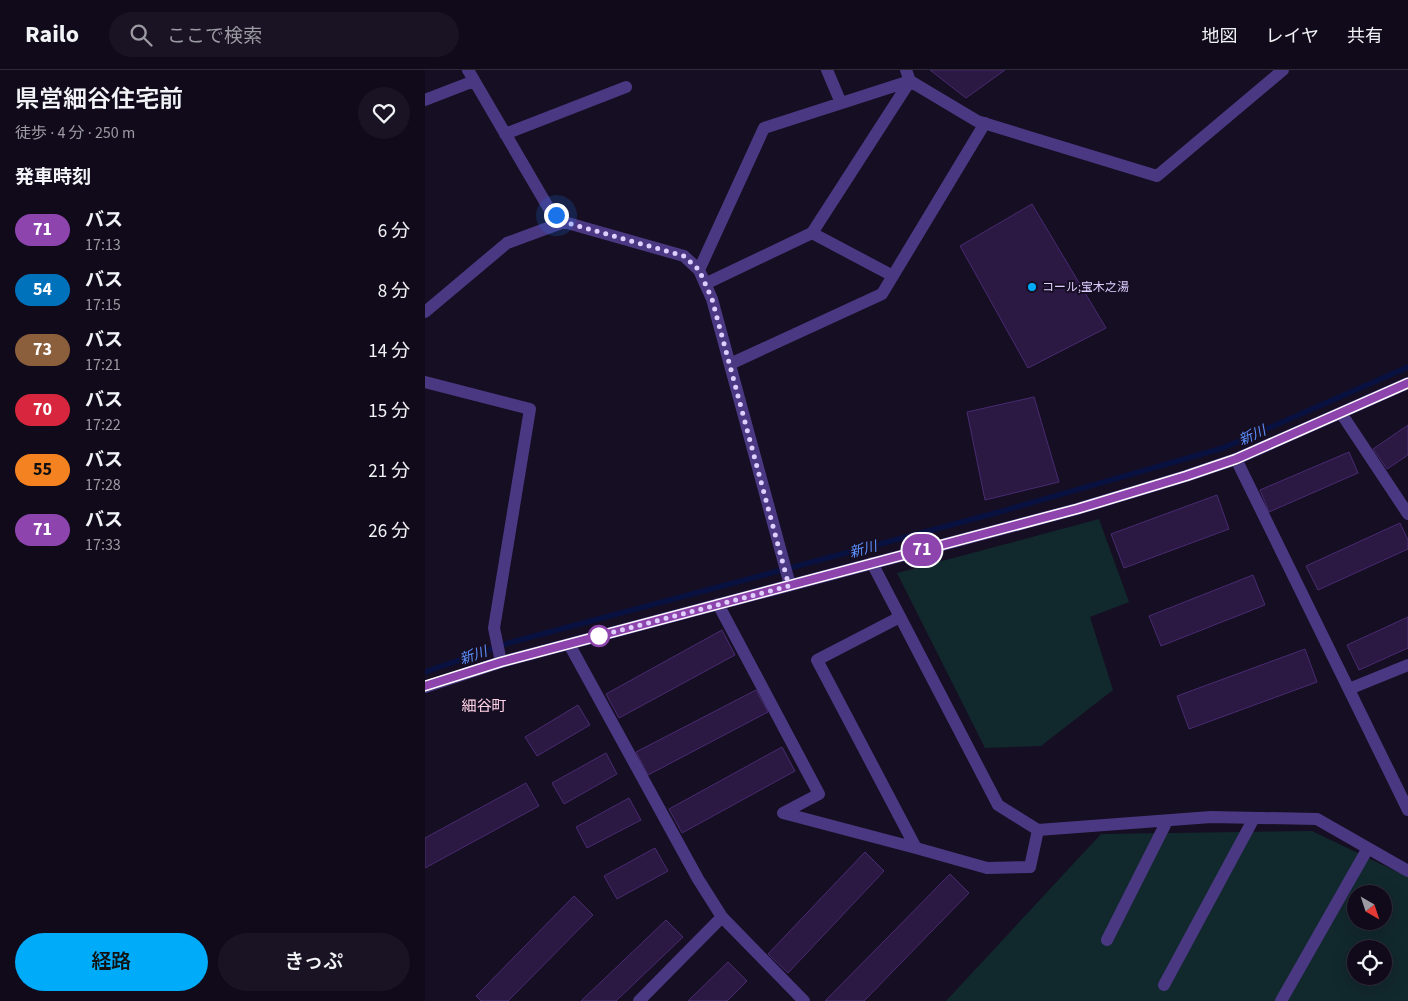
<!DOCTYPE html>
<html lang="ja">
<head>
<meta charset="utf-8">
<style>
	body { margin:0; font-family:"Source Sans 3","Noto Sans JP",sans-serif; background:#191323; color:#f1f3f6; height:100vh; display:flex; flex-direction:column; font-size:19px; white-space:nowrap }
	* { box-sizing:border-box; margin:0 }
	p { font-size:16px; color:#9c9aa2 }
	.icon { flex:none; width:28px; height:28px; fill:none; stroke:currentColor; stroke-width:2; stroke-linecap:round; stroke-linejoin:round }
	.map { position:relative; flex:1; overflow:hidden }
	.side { display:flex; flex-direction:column; background:#100a1a; width:425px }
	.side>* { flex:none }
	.badge { padding:0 10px; border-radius:16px; font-size:18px; line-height:32px }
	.needle { width:32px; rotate:141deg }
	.buttons { position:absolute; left:922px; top:815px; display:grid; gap:10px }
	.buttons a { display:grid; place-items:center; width:45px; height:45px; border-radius:50%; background:#100a1a; box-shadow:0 5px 20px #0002,0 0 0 1px #302b39; font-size:25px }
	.you { position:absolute; width:25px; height:25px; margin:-12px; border:4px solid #fff; border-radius:50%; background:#1a73e8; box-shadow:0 0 0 8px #1a73e833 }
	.map>.badge { position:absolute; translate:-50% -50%; box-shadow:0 0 0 2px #fff }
	h2 { padding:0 15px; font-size:19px; line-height:45px }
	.round { display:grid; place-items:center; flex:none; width:52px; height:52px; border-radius:26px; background:#191323 }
	.headline { display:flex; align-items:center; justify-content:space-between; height:85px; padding:0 15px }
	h1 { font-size:24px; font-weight:600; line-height:38px }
	.action { display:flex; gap:10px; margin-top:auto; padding:10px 15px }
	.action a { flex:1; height:58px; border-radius:30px; background:#00abfa; color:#111; font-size:20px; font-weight:600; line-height:58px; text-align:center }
	.action a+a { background:#191323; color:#f1f3f6 }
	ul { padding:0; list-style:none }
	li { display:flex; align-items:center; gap:15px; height:60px; padding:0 15px }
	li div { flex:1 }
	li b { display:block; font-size:19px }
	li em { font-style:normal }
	li .badge { min-width:55px; font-weight:700; text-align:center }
	header { display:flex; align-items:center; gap:30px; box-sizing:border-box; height:70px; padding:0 25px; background:#100a1a; border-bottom:1px solid #302b39 }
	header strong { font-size:24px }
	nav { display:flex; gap:28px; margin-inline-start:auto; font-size:18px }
	.search { width:350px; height:45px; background:#191323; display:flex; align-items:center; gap:12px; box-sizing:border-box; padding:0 18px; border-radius:28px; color:#9c9aa2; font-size:19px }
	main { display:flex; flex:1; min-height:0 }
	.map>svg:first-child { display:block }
	.green { fill:#11282d; fill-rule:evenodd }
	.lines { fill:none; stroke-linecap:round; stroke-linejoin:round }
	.stream { stroke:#091140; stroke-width:5.5 }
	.building { fill:#2b1944; stroke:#482b70 }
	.minor { stroke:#4b3882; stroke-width:12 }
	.tertiary { stroke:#4b3882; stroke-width:12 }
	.line-casing { stroke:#fff; stroke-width:11 }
	.line { stroke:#8e44ad; stroke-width:8 }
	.walk { stroke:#dfcfff; stroke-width:5; stroke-dasharray:0 9 }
	.poi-dot { fill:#00abfa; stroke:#160e23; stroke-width:2 }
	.stop-dot { fill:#fff; stroke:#8e44ad; stroke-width:2.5 }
	.labels { text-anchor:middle; stroke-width:4; stroke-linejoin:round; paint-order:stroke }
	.poi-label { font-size:12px; fill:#dfcfff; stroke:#160e23; text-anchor:start }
	.water-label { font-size:14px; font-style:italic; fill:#5d91ff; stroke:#160e23 }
	.quarter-label { font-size:15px; fill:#ffd1e5; stroke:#160e23 }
</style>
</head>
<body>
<header>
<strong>Railo</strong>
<div class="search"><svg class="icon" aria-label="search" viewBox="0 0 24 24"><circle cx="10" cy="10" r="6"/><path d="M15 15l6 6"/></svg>ここで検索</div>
<nav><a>地図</a><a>レイヤ</a><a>共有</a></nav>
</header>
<main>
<section class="side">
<div class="headline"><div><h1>県営細谷住宅前</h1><p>徒歩 · 4 分 · 250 m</p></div><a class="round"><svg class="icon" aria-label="heart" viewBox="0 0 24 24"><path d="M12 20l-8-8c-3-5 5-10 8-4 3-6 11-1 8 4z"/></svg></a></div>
<h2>発車時刻</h2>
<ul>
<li><span class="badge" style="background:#8e44ad;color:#fff">71</span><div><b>バス</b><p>17:13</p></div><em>6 分</em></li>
<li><span class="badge" style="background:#0072bc;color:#fff">54</span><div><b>バス</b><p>17:15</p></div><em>8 分</em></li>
<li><span class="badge" style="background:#8b5e3c;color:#fff">73</span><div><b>バス</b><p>17:21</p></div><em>14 分</em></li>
<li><span class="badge" style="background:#d7263d;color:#fff">70</span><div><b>バス</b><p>17:22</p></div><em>15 分</em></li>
<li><span class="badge" style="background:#f58220;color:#111">55</span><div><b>バス</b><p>17:28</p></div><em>21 分</em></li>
<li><span class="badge" style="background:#8e44ad;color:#fff">71</span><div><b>バス</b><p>17:33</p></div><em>26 分</em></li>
</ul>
<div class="action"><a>経路</a><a>きっぷ</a></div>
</section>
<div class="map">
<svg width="983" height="931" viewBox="0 0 983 931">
	<rect width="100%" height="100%" fill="#160e23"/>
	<path class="green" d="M674,449L704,532L665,547L688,620L616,676L560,678L472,503Z
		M887,761L983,807V931H521L676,764ZM931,824H959V851H931ZM931,879H959V906H931Z"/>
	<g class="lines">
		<path class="stream" d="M0,602L87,572L567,444L798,378L983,297"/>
	</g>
	<path class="building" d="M505,0H580L541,28Z
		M607,134L681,258L603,298L535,176Z
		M609,327L634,412L560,430L542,342Z
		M983,355V385L962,399L948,379Z
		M924,382L933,403L844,442L835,420Z
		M792,425L804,459L699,498L686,464Z
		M975,453L983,470V479L893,520L881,496Z
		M828,505L840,535L736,576L724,546Z
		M983,547V578L934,600L922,575Z
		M297,560L310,585L194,648L181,624Z
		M880,579L892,612L764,659L752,626Z
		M331,620L343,642L223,705L211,682Z
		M153,635L165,655L112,686L100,667Z
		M357,677L370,701L257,763L244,739Z
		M181,683L192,704L139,734L127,713Z
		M101,713L114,736L0,798V768Z
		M204,728L216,750L162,778L151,757Z
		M230,778L243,801L192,829L179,806Z
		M440,782L459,801L363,903L343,884Z
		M525,804L544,823L439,931H400Z
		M149,826L168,845L83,931H56L51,926Z
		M241,850L258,867L191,931H156Z
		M303,892L322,911L302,931H263Z"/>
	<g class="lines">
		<path class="minor" d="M43,0L123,137L139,152L259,186L274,200L287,229L365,515
			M402,0L416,33
			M481,0L485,11L552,51L732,106L858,0
			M0,30L49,11
			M80,64L201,17
			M387,163L468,206
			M274,200L339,58L485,11
			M280,214L387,163L485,11
			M0,242L82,173L139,152
			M305,294L457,224L560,53
			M0,312L105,339L69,558L76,592
			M916,343L983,444
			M811,389L983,740
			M447,493L573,735L613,760L786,747L892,749L983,801
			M293,534L394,724L358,743L491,778L562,798L605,797L613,760
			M475,547L392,590L491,778
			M144,574L273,809L297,847L379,931
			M924,619L983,595
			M682,870L742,751
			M739,915L829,748
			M214,931L297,847
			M856,931L943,778"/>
		<path class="tertiary" d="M0,617L76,592L652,439L761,406L811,389L983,313"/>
	</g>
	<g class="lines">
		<defs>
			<path id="line" d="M0,616L76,592L652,439L761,406L811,389L983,313"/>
		</defs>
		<use href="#line" class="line-casing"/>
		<use href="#line" class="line"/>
		<path class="walk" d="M131,145L139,152L259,186L274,200L287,229L364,516L174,566"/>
	</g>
	<circle class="poi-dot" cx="607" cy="217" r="5"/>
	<circle class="stop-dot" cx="174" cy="566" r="10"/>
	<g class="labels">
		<g class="poi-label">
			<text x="617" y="221">コール;宝木之湯</text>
		</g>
		<g class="water-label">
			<text transform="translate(827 365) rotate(-24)" y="5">新川</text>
			<text transform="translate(438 479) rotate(-15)" y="5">新川</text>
			<text transform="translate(48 585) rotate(-19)" y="5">新川</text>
		</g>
		<g class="quarter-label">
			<text x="59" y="641">細谷町</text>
		</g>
	</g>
</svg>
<div class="buttons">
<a><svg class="needle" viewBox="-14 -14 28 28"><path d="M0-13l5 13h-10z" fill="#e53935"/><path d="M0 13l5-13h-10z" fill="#9c9aa2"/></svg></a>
<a><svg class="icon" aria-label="locate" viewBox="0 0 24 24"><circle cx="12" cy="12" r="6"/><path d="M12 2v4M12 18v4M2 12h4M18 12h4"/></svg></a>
</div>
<div class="you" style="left:131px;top:145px"></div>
<b class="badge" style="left:497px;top:480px;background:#8e44ad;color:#fff">71</b>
</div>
</main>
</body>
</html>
